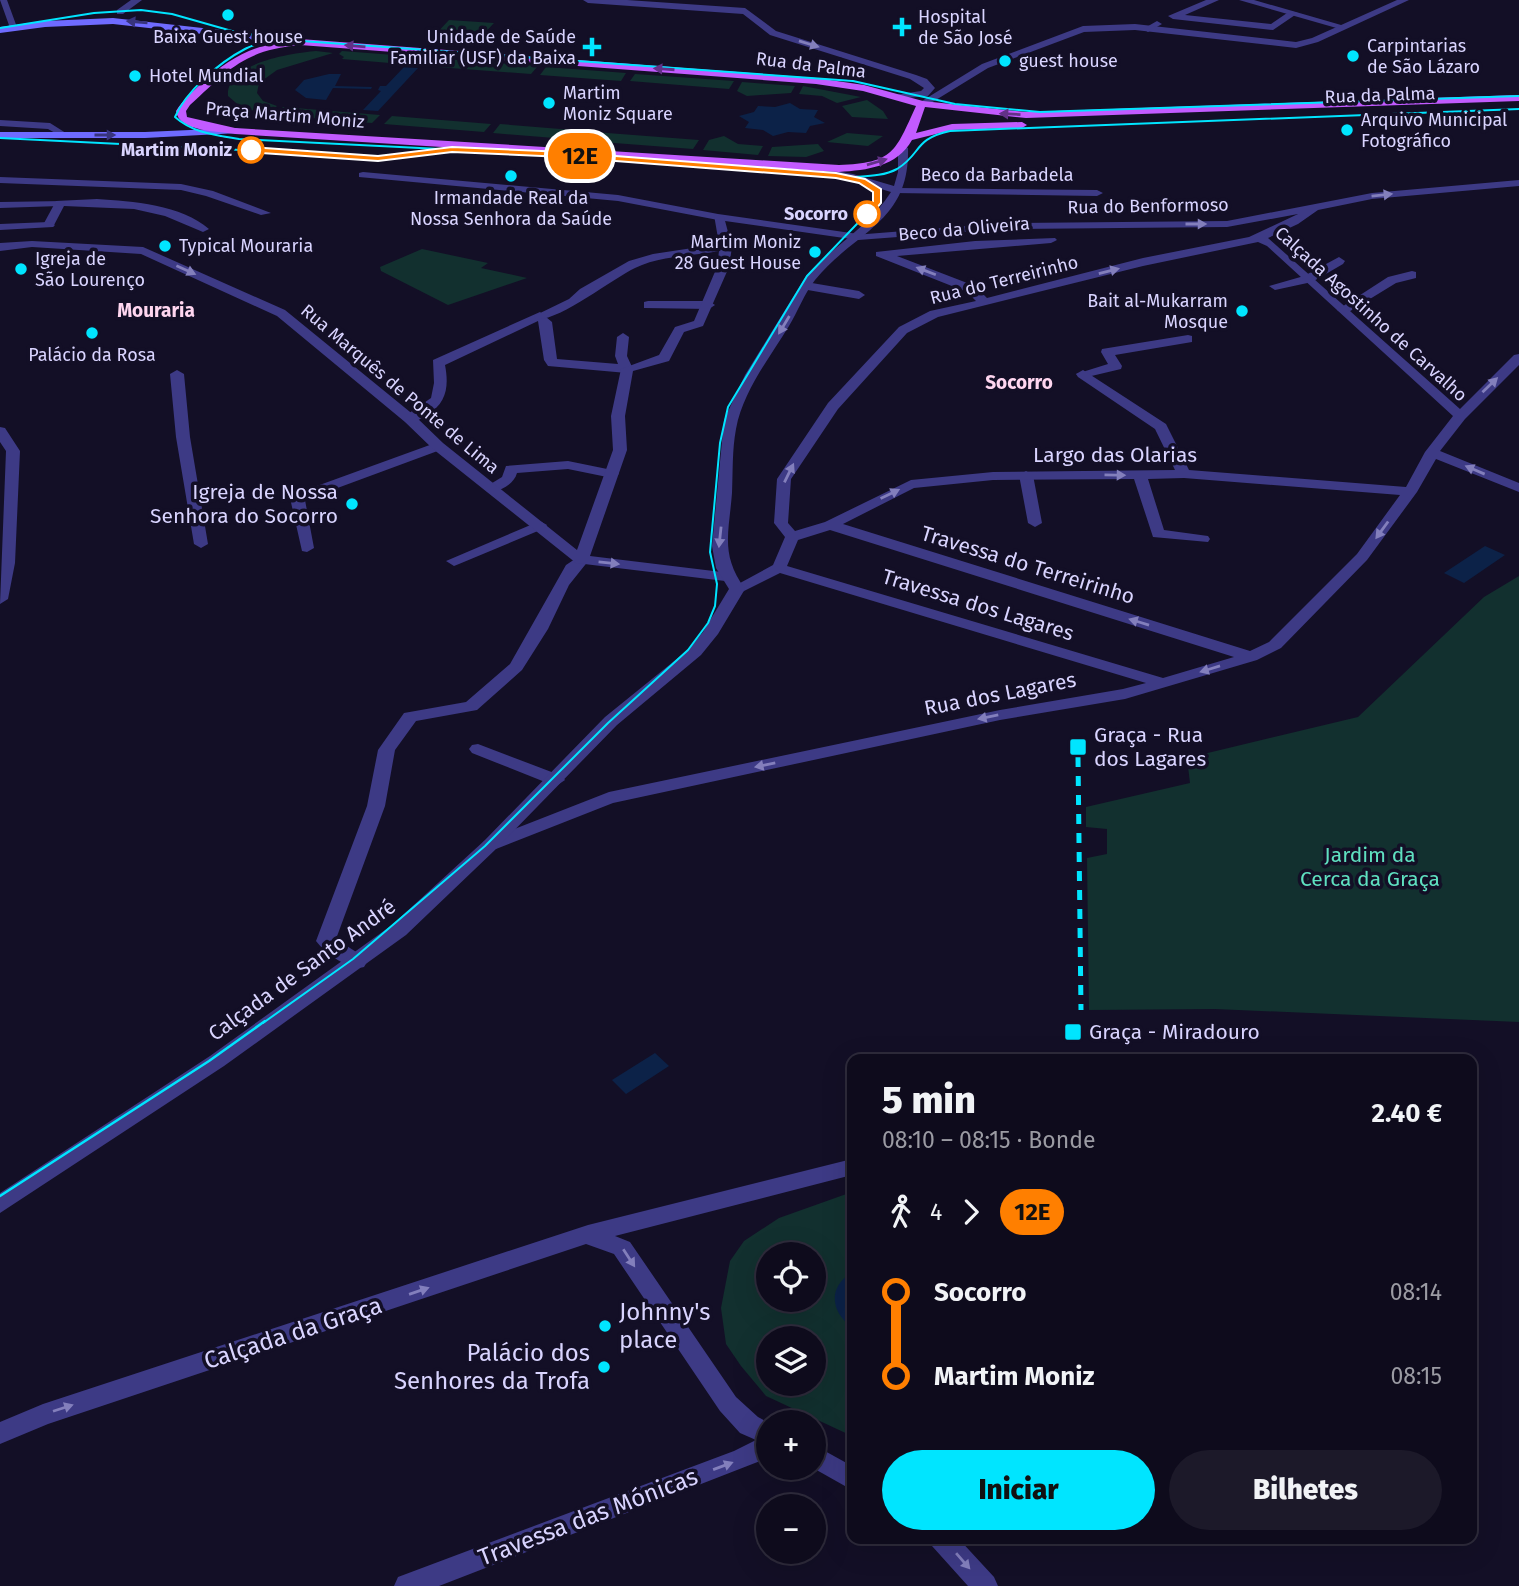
<!DOCTYPE html>
<html lang="pt">
<head>
<meta charset="utf-8">
<style>
	body { margin:0; font-family:"Fira Sans",sans-serif; background:#1c1929; color:#f1f3f6; height:100vh; display:flex; flex-direction:column; font-size:26px; white-space:nowrap }
	* { box-sizing:border-box; margin:0 }
	p { font-size:23px; color:#9b9ba3 }
	.icon { flex:none; width:38px; height:38px; fill:none; stroke:currentColor; stroke-width:2; stroke-linecap:round; stroke-linejoin:round }
	.map { position:relative; flex:1; overflow:hidden }
	.sheet { position:absolute; left:847px; top:1054px; width:630px; height:490px; display:flex; flex-direction:column; background:#0e0b1c; border-radius:14px; box-shadow:0 7px 28px #0002,0 0 0 2px #2e2b3b }
	.sheet>* { flex:none }
	.badge { padding:0 14px; border-radius:23px; font-size:24px; line-height:46px }
	.fabs { position:absolute; left:756px; top:1242px; display:grid; gap:14px }
	.fabs a { display:grid; place-items:center; width:70px; height:70px; border-radius:50%; background:#0e0b1c; box-shadow:0 7px 28px #0002,0 0 0 2px #2e2b3b; font-size:35px }
	.map>.badge { position:absolute; translate:-50% -50%; box-shadow:0 0 0 4px #fff }
	.legs { display:flex; align-items:center; gap:10px; height:77px; padding:0 35px; font-size:23px }
	.legs p { margin-inline-start:auto }
	.summary { display:flex; align-items:center; justify-content:space-between; height:119px; padding:0 35px }
	h1 { font-size:38px; font-weight:800; line-height:52px }
	.button { display:flex; gap:14px; margin-top:auto; padding:14px 35px }
	.button a { flex:1; height:80px; border-radius:42px; background:#00e5ff; color:#111; font-size:28px; font-weight:800; line-height:80px; text-align:center }
	.button a+a { background:#1c1929; color:#f1f3f6 }
	ul { padding:0 35px; list-style:none }
	li { display:flex; align-items:center; gap:24px; height:84px; font-size:26px }
	li i { display:grid; place-items:center; width:10px; height:100%; margin:0 9px; background:currentColor }
	li i::after { content:''; width:18px; height:18px; margin:-9px; border:5px solid; border-radius:50%; background:#0e0b1c }
	li p { margin-inline-start:auto }
	li:first-child i { background:linear-gradient(#0000 50%,currentColor 0) }
	li:last-child i { background:linear-gradient(currentColor 50%,#0000 0) }
	.map>svg:first-child { display:block }
	.green { fill:#12302f; fill-rule:evenodd }
	.water { fill:#0c2248 }
	.lines { fill:none; stroke-linecap:round; stroke-linejoin:round }
	.pedestrian { fill:#3d3a85; fill-rule:evenodd }
	.minor { fill:#3d3a85; fill-rule:evenodd }
	.tertiary { fill:#3d3a85; fill-rule:evenodd }
	.secondary { fill:#6f6bff; fill-rule:evenodd }
	.primary { fill:#c25bff; fill-rule:evenodd }
	.tram-far1 { stroke:#00e5ff; stroke-width:2 }
	.tram { stroke:#00e5ff; stroke-width:2.5 }
	.rail { stroke:#00e5ff; stroke-width:5; stroke-dasharray:10 9; stroke-linecap:butt }
	.oneway { fill:#38347d }
	.oneway2 { fill:#837fbc }
	.oneway3 { fill:#623188 }
	.line-1 { fill:#ff7f00; stroke:#fff; stroke-width:2 }
	.poi-dot { fill:#00e5ff; stroke:#130f26; stroke-width:2.5 }
	.stop-1-dot { fill:#fff; stroke:#ff7f00; stroke-width:3.5 }
	.labels { text-anchor:middle; stroke-width:7; stroke-linejoin:round; paint-order:stroke }
	.far-poi-label { font-size:18px; fill:#d9d4ff; stroke:#130f26; text-anchor:start }
	.far-street-label { font-size:18px; fill:#d9d4ff; stroke:#130f26 }
	.far-stop-label { font-size:18px; font-weight:bold; fill:#d9d4ff; stroke:#130f26; text-anchor:end }
	.far-neighbourhood-label { font-size:19px; font-weight:bold; fill:#ffd6f0; stroke:#130f26 }
	.street-label { font-size:21px; fill:#d9d4ff; stroke:#130f26 }
	.poi-label { font-size:21px; fill:#d9d4ff; stroke:#130f26; text-anchor:start }
	.park-label { font-size:21px; fill:#5fe0c0; stroke:#130f26 }
	.near-poi-label { font-size:24px; fill:#d9d4ff; stroke:#130f26; text-anchor:start }
	.near-street-label { font-size:24px; fill:#d9d4ff; stroke:#130f26 }
</style>
</head>
<body>
<div class="map">
<svg width="1519" height="1586" viewBox="0 0 1519 1586">
	<rect width="100%" height="100%" fill="#130f26"/>
	<path class="green" d="M449,20L494,23L477,41L432,38Z
		M316,51L333,53L277,70L259,83L257,93L263,101L277,106L268,114L242,108L228,96C225,63 292,53 316,51Z
		M342,51L433,58L426,66L342,59L344,57L339,54Z
		M444,59L538,66L531,74L437,67Z
		M546,67L626,73L621,81L540,75Z
		M635,74L734,81L729,89L630,81Z
		M742,82L795,86L791,93L747,96L737,91Z
		M803,86L861,97L837,103L822,96L799,94Z
		M867,100L883,111L888,119L852,117L842,106Z
		M283,107L380,115L372,123L275,115Z
		M392,116L491,124L484,132L384,124Z
		M500,124L585,131L579,140L493,133Z
		M594,132L699,140L693,149L588,141Z
		M847,133L883,136L868,146L827,142Z
		M724,136L738,144L763,146L758,155L703,150L709,140Z
		M818,144L824,151L806,157L768,156L772,147Z
		M422,249L488,263L481,268L527,278L448,305L381,271L380,267Z
		M1519,576V1022L1215,1009L1089,1010L1087,858L1107,854V829L1086,827V807L1190,783L1187,758L1358,717L1484,597Z
		M852,1192V1436L766,1396L741,1366L726,1344L721,1308L730,1261L744,1241L779,1218ZM768,1255H814V1300H768ZM768,1339H814V1384H768Z"/>
	<path class="water" d="M404,67L418,68L378,111L363,110L381,91L378,90L380,86H386Z
		M329,74H341L335,86L372,87L371,89L333,88L326,100L306,98L295,90L304,80Z
		M790,103L800,109L818,110L814,117L825,123L810,126L806,133L788,132L773,136L763,130L745,128L749,122L739,116L754,112L758,106L775,107Z
		M1485,546L1505,555L1464,583L1444,573Z
		M655,1053L669,1066L626,1094L612,1080Z
		M852,1273V1327C830,1312 828,1286 852,1273Z"/>
	<g class="lines">
		<path class="pedestrian" d="M0,0H7L18,30L10,28Z
			M131,0H142L123,14H117V10Z
			M1206,0H1219L1185,15L1271,24L1290,11L1298,13L1273,30L1173,19L1168,16Z
			M1157,21L1162,24L1148,32L1143,29Z
			M0,120L50,123L69,135L64,138L48,129L0,126Z
			M363,172L618,195L718,214L858,234L864,237L858,240L718,220L618,201L359,177V173Z
			M97,199C132,201 182,205 209,229L203,232L165,216L134,209L64,206L53,227L43,225L56,201Z
			M1339,257L1345,261L1343,264L1312,282L1275,290L1269,286L1304,276Z
			M1412,271L1416,272V278L1396,283L1347,313L1343,314L1337,310L1388,277Z
			M806,282L859,291L865,295L859,299L802,289L800,286Z
			M648,301H709L715,305L709,309L644,308V302Z
			M540,312L552,322L557,359L618,364L615,356L617,337L623,333L629,337L627,356L633,369L627,373L548,366L544,360L538,321L445,365C449,386 447,403 427,415C419,420 414,423 405,422V416L431,398L434,383L433,360Z
			M1188,335L1192,336V342L1115,355L1122,366L1121,369L1083,378L1076,374L1108,364L1101,352L1102,349Z
			M177,370L184,374L190,437L208,544L201,548L194,544L176,437L170,374Z
			M438,442L443,443V449L305,500L314,548L307,552L302,551L290,498L292,495Z
			M568,461L617,471L619,474L612,478L568,469L517,473C514,484 502,490 491,492L484,488L502,477L506,466Z
			M1026,471L1033,475L1042,523L1035,527L1028,523L1019,475Z
			M540,521L547,525L545,528L459,564L454,566L446,561Z
			M581,555L589,560L569,585L548,629L522,670L477,710L416,721L395,750L385,806L336,939L364,957L367,962L364,967C349,971 325,953 316,941L367,806L378,750L404,713L466,702L510,664L566,565Z
			M478,744L562,776L565,780L556,786L550,784L472,753L469,749L472,745Z"/>
		<path class="minor" d="M583,0H627L745,8L776,31L916,75L927,79L935,88L928,96L895,99V95L921,91L924,88L910,79L770,35L743,14L588,3Z
			M1239,0H1254L1348,27L1340,29Z
			M0,177L181,184L213,191L271,213L261,215L206,196L181,190L0,183Z
			M1519,180V186L1372,199L1318,210L1298,224L1268,238L1460,409L1514,355L1519,354V365L1465,419L1440,451L1519,483V492L1436,459L1417,492L1367,560L1281,648L1257,660L1125,699L1000,720L613,803L496,849H484L481,845L484,841L609,792L1000,710L1123,689L1146,683L780,573L742,592H732L729,589L773,565L785,537L774,523L777,479L828,403L899,327L930,311L976,301L967,292L876,256V252L975,241L1055,238L1057,240L1051,243L897,256L975,286L987,298L1143,258L1249,237L1298,214L1227,227L1005,229L858,240L854,239V235L1005,223L1227,221L1372,193ZM1258,242L1267,246L1453,416L1425,452L1406,487L1189,470L1166,424L1083,370L1076,374L1078,377L1155,429L1175,470L993,472L911,480L825,522L795,531L788,523L791,479L838,409L907,333L938,317L1143,266ZM1184,478L1400,495L1357,554L1269,642L1250,651L843,524L914,488L993,480L1134,479L1153,537L1208,542L1210,539L1208,536L1164,530L1148,479ZM830,530L1234,657L1163,678L787,566L798,540Z
			M898,188L1097,190L1103,193L1097,196L894,193L892,191Z
			M64,201L66,203L60,206L0,208V202Z
			M714,215L724,217L732,247L729,267L703,326L684,332L669,361L633,371L625,416L627,450L590,556L730,573L733,576L730,579L725,581L576,563L433,449L405,422L277,316L141,254L32,247L0,251V243L32,241L143,247L285,310L415,416L443,443L577,550L613,450L611,416L621,369L659,355L675,327L694,321L717,267L719,251C693,256 659,256 635,268C612,279 558,322 536,319L534,316L569,299L580,289L629,261L653,254L719,244Z
			M49,222L55,225L53,227L0,230V224Z
			M0,427L5,428L20,451L15,563L8,599L0,604L6,451L0,442Z
			M852,1159V1175L615,1236L630,1242L736,1397L758,1417L769,1423L768,1458L439,1586H394L398,1577L734,1451L756,1440L740,1433L720,1411L614,1254L586,1244L48,1424L0,1444V1422L43,1404L588,1225Z
			M814,1445L852,1466V1490L813,1468Z
			M928,1538H958L994,1577L998,1586H968L932,1546Z"/>
		<path class="tertiary" d="M1397,0H1409L1318,42L1296,48L1135,30L1084,32L988,68L926,106L917,104L982,64L1083,26L1135,24L1296,42L1312,38Z
			M903,145L908,148C910,223 856,230 815,280C804,294 798,311 789,326C769,359 743,391 736,429C732,450 733,472 732,493C729,533 720,554 745,589L718,634L701,655L617,725L496,849L406,935L224,1066L0,1213V1193L210,1056L392,925L484,841L605,717L689,649L703,632L729,589L716,568L712,546L724,420L745,375L806,276C833,246 869,227 891,192L851,180L794,168L799,165L853,174L894,186L898,172V148Z"/>
		<path class="secondary" d="M113,18L300,39L305,42L300,45L113,24L45,27L0,33V27L45,21Z
			M235,128L239,129V133L145,138H0V132H145Z"/>
		<path class="primary" d="M300,39L816,78L864,85L923,101L1026,112L1519,95V101L1026,118L925,107L916,133L952,124L1022,122L1027,125L1022,128L952,130L912,140C897,167 867,170 839,172L235,134C218,131 179,132 176,111C183,100 192,92 202,83C232,55 259,43 300,39ZM300,45L816,84L863,91L916,106C895,152 894,163 839,165L235,128L187,117L186,111L190,105C229,69 245,50 300,45Z"/>
		<path class="tram-far1" d="M0,28L94,13L141,10L172,14L239,33L274,37
			M1519,96L1040,112L955,104L853,81L288,40C274,41 258,42 245,49C220,62 186,91 175,117C193,133 215,135 239,139L598,157L853,177C868,176 884,176 897,169C922,154 913,139 950,131L1519,109
			M0,138L384,157
			M263,1023L353,959L485,846L608,723L688,650L708,623L715,606L717,584L710,552L720,443L728,407L807,276L877,203L879,194L869,184L853,179"/>
		<path class="tram" d="M0,1196L209,1061L265,1021"/>
		<path class="rail" d="M1078,757L1081,1010"/>
	</g>
	<defs><path id="oneway-solid" d="M-6-.8H1V-3.2L6.5 0L1 3.2V.8H-6Z" transform="scale(1.75)"/></defs>
	<g class="oneway">
		<use href="#oneway-solid" transform="translate(137 22) rotate(-175)"/>
		<use href="#oneway-solid" transform="translate(105 135)"/>
	</g>
	<g class="oneway2">
		<use href="#oneway-solid" transform="translate(809 44) rotate(17)"/>
		<use href="#oneway-solid" transform="translate(1382 195) rotate(-6)"/>
		<use href="#oneway-solid" transform="translate(1196 224)"/>
		<use href="#oneway-solid" transform="translate(186 270) rotate(24)"/>
		<use href="#oneway-solid" transform="translate(926 271) rotate(-159)"/>
		<use href="#oneway-solid" transform="translate(1109 271) rotate(-14)"/>
		<use href="#oneway-solid" transform="translate(784 325) rotate(121)"/>
		<use href="#oneway-solid" transform="translate(1490 385) rotate(-44)"/>
		<use href="#oneway-solid" transform="translate(1475 470) rotate(-157)"/>
		<use href="#oneway-solid" transform="translate(789 473) rotate(-64)"/>
		<use href="#oneway-solid" transform="translate(1115 475) rotate(1)"/>
		<use href="#oneway-solid" transform="translate(890 494) rotate(-26)"/>
		<use href="#oneway-solid" transform="translate(1382 530) rotate(126)"/>
		<use href="#oneway-solid" transform="translate(720 537) rotate(96)"/>
		<use href="#oneway-solid" transform="translate(609 563) rotate(6)"/>
		<use href="#oneway-solid" transform="translate(1139 622) rotate(-163)"/>
		<use href="#oneway-solid" transform="translate(1210 669) rotate(163)"/>
		<use href="#oneway-solid" transform="translate(988 717) rotate(168)"/>
		<use href="#oneway-solid" transform="translate(765 765) rotate(168)"/>
		<use href="#oneway-solid" transform="translate(629 1258) rotate(57)"/>
		<use href="#oneway-solid" transform="translate(419 1291) rotate(-19)"/>
		<use href="#oneway-solid" transform="translate(63 1408) rotate(-18)"/>
		<use href="#oneway-solid" transform="translate(723 1466) rotate(-20)"/>
		<use href="#oneway-solid" transform="translate(963 1561) rotate(49)"/>
	</g>
	<g class="oneway3">
		<use href="#oneway-solid" transform="translate(355 46) rotate(-175)"/>
		<use href="#oneway-solid" transform="translate(664 69) rotate(-176)"/>
		<use href="#oneway-solid" transform="translate(1010 114) rotate(-177)"/>
		<use href="#oneway-solid" transform="translate(877 162) rotate(-16)"/>
	</g>
	<path class="line-1" d="M251,147L378,156L452,147L564,152L836,173L865,179L881,189V203L870,216H864L862,214L873,202V192L859,183L836,178L564,157L452,152L378,161L248,152Z"/>
	<g class="poi-dot">
		<circle cx="228" cy="15" r="7"/>
		<path d="M898.5 16.5h7v7h7v7h-7v7h-7v-7h-7v-7h7z"/>
		<path d="M588.5 36.5h7v7h7v7h-7v7h-7v-7h-7v-7h7z"/>
		<circle cx="1353" cy="56" r="7"/>
		<circle cx="1005" cy="61" r="7"/>
		<circle cx="135" cy="76" r="7"/>
		<circle cx="549" cy="103" r="7"/>
		<circle cx="1347" cy="130" r="7"/>
		<circle cx="511" cy="176" r="7"/>
		<circle cx="165" cy="246" r="7"/>
		<circle cx="815" cy="252" r="7"/>
		<circle cx="21" cy="269" r="7"/>
		<circle cx="1242" cy="311" r="7"/>
		<circle cx="92" cy="333" r="7"/>
		<circle cx="352" cy="504" r="7"/>
		<rect x="1069" y="738" width="18" height="18" rx="3.5"/>
		<rect x="1064" y="1023" width="18" height="18" rx="3.5"/>
		<circle cx="605" cy="1326" r="7"/>
		<circle cx="604" cy="1367" r="7"/>
	</g>
	<g class="stop-1-dot">
		<circle cx="251" cy="150" r="12"/>
		<circle cx="867" cy="214" r="12"/>
	</g>
	<g class="labels">
		<g class="far-poi-label">
			<text x="918" y="23">Hospital<tspan x="918" dy="21">de São José</tspan></text>
			<text x="228" y="43" text-anchor="middle">Baixa Guest house</text>
			<text x="576" y="43" text-anchor="end">Unidade de Saúde<tspan x="576" dy="21">Familiar (USF) da Baixa</tspan></text>
			<text x="1367" y="52">Carpintarias<tspan x="1367" dy="21">de São Lázaro</tspan></text>
			<text x="1019" y="67">guest house</text>
			<text x="149" y="82">Hotel Mundial</text>
			<text x="563" y="99">Martim<tspan x="563" dy="21">Moniz Square</tspan></text>
			<text x="1361" y="126">Arquivo Municipal<tspan x="1361" dy="21">Fotográfico</tspan></text>
			<text x="511" y="204" text-anchor="middle">Irmandade Real da<tspan x="511" dy="21">Nossa Senhora da Saúde</tspan></text>
			<text x="801" y="248" text-anchor="end">Martim Moniz<tspan x="801" dy="21">28 Guest House</tspan></text>
			<text x="179" y="252">Typical Mouraria</text>
			<text x="35" y="265">Igreja de<tspan x="35" dy="21">São Lourenço</tspan></text>
			<text x="1228" y="307" text-anchor="end">Bait al-Mukarram<tspan x="1228" dy="21">Mosque</tspan></text>
			<text x="92" y="361" text-anchor="middle">Palácio da Rosa</text>
		</g>
		<g class="far-street-label">
			<text transform="translate(811 65) rotate(7)" y="6">Rua da Palma</text>
			<text transform="translate(1380 95) rotate(-2)" y="6">Rua da Palma</text>
			<text transform="translate(285 115) rotate(5)" y="6">Praça Martim Moniz</text>
			<text x="997" y="181">Beco da Barbadela</text>
			<text transform="translate(1148 206) rotate(-1)" y="6">Rua do Benformoso</text>
			<text transform="translate(964 229) rotate(-5)" y="6">Beco da Oliveira</text>
			<text transform="translate(1004 280) rotate(-14)" y="6">Rua do Terreirinho</text>
			<text transform="translate(1371 314) rotate(42)" y="6">Calçada Agostinho de Carvalho</text>
			<text transform="translate(400 389) rotate(40)" y="6">Rua Marquês de Ponte de Lima</text>
		</g>
		<g class="far-stop-label">
			<text x="232" y="156">Martim Moniz</text>
			<text x="848" y="220">Socorro</text>
		</g>
		<g class="far-neighbourhood-label">
			<text x="156" y="317">Mouraria</text>
			<text x="1019" y="389">Socorro</text>
		</g>
		<g class="street-label">
			<text x="1115" y="462">Largo das Olarias</text>
			<text transform="translate(1028 565) rotate(17)" y="7">Travessa do Terreirinho</text>
			<text transform="translate(978 605) rotate(17)" y="7">Travessa dos Lagares</text>
			<text transform="translate(1000 694) rotate(-11)" y="7">Rua dos Lagares</text>
			<text transform="translate(302 970) rotate(-36)" y="7">Calçada de Santo André</text>
		</g>
		<g class="poi-label">
			<text x="338" y="499" text-anchor="end">Igreja de Nossa<tspan x="338" dy="24">Senhora do Socorro</tspan></text>
			<text x="1094" y="742">Graça - Rua<tspan x="1094" dy="24">dos Lagares</tspan></text>
			<text x="1089" y="1039">Graça - Miradouro</text>
		</g>
		<g class="park-label">
			<text x="1370" y="862">Jardim da<tspan x="1370" dy="24">Cerca da Graça</tspan></text>
		</g>
		<g class="near-poi-label">
			<text x="619" y="1320">Johnny's<tspan x="619" dy="28">place</tspan></text>
			<text x="590" y="1361" text-anchor="end">Palácio dos<tspan x="590" dy="28">Senhores da Trofa</tspan></text>
		</g>
		<g class="near-street-label">
			<text transform="translate(293 1333) rotate(-18)" y="8">Calçada da Graça</text>
			<text transform="translate(588 1517) rotate(-21)" y="8">Travessa das Mónicas</text>
		</g>
	</g>
</svg>
<div class="fabs">
<a><svg class="icon" aria-label="locate" viewBox="0 0 24 24"><circle cx="12" cy="12" r="6"/><path d="M12 2v4M12 18v4M2 12h4M18 12h4"/></svg></a>
<a><svg class="icon" aria-label="layers" viewBox="0 0 24 24"><path d="M12 4l9 5-9 5-9-5zM3 14l9 5 9-5"/></svg></a>
<a>+</a>
<a>−</a>
</div>
<b class="badge" style="left:580px;top:156px;background:#ff7f00;color:#111">12E</b>
<section class="sheet">
<div class="summary"><div><h1>5 min</h1><p>08:10 – 08:15 · Bonde</p></div><b>2.40 €</b></div>
<div class="legs"><svg class="icon" aria-label="walk" viewBox="0 0 24 24"><circle cx="13" cy="4" r="2"/><path d="M13 8l-2 6 4 7M11 14l-3 7M7 12l3-4h3l4 4"/></svg>4<svg class="icon" aria-label="forward" viewBox="0 0 24 24"><path d="M9 5l7 7-7 7"/></svg><b class="badge" style="background:#ff7f00;color:#111">12E</b></div>
<ul>
<li><i style="color:#ff7f00"></i><b>Socorro</b><p>08:14</p></li>
<li><i style="color:#ff7f00"></i><b>Martim Moniz</b><p>08:15</p></li>
</ul>
<div class="button"><a>Iniciar</a><a>Bilhetes</a></div>
</section>
</div>
</body>
</html>
